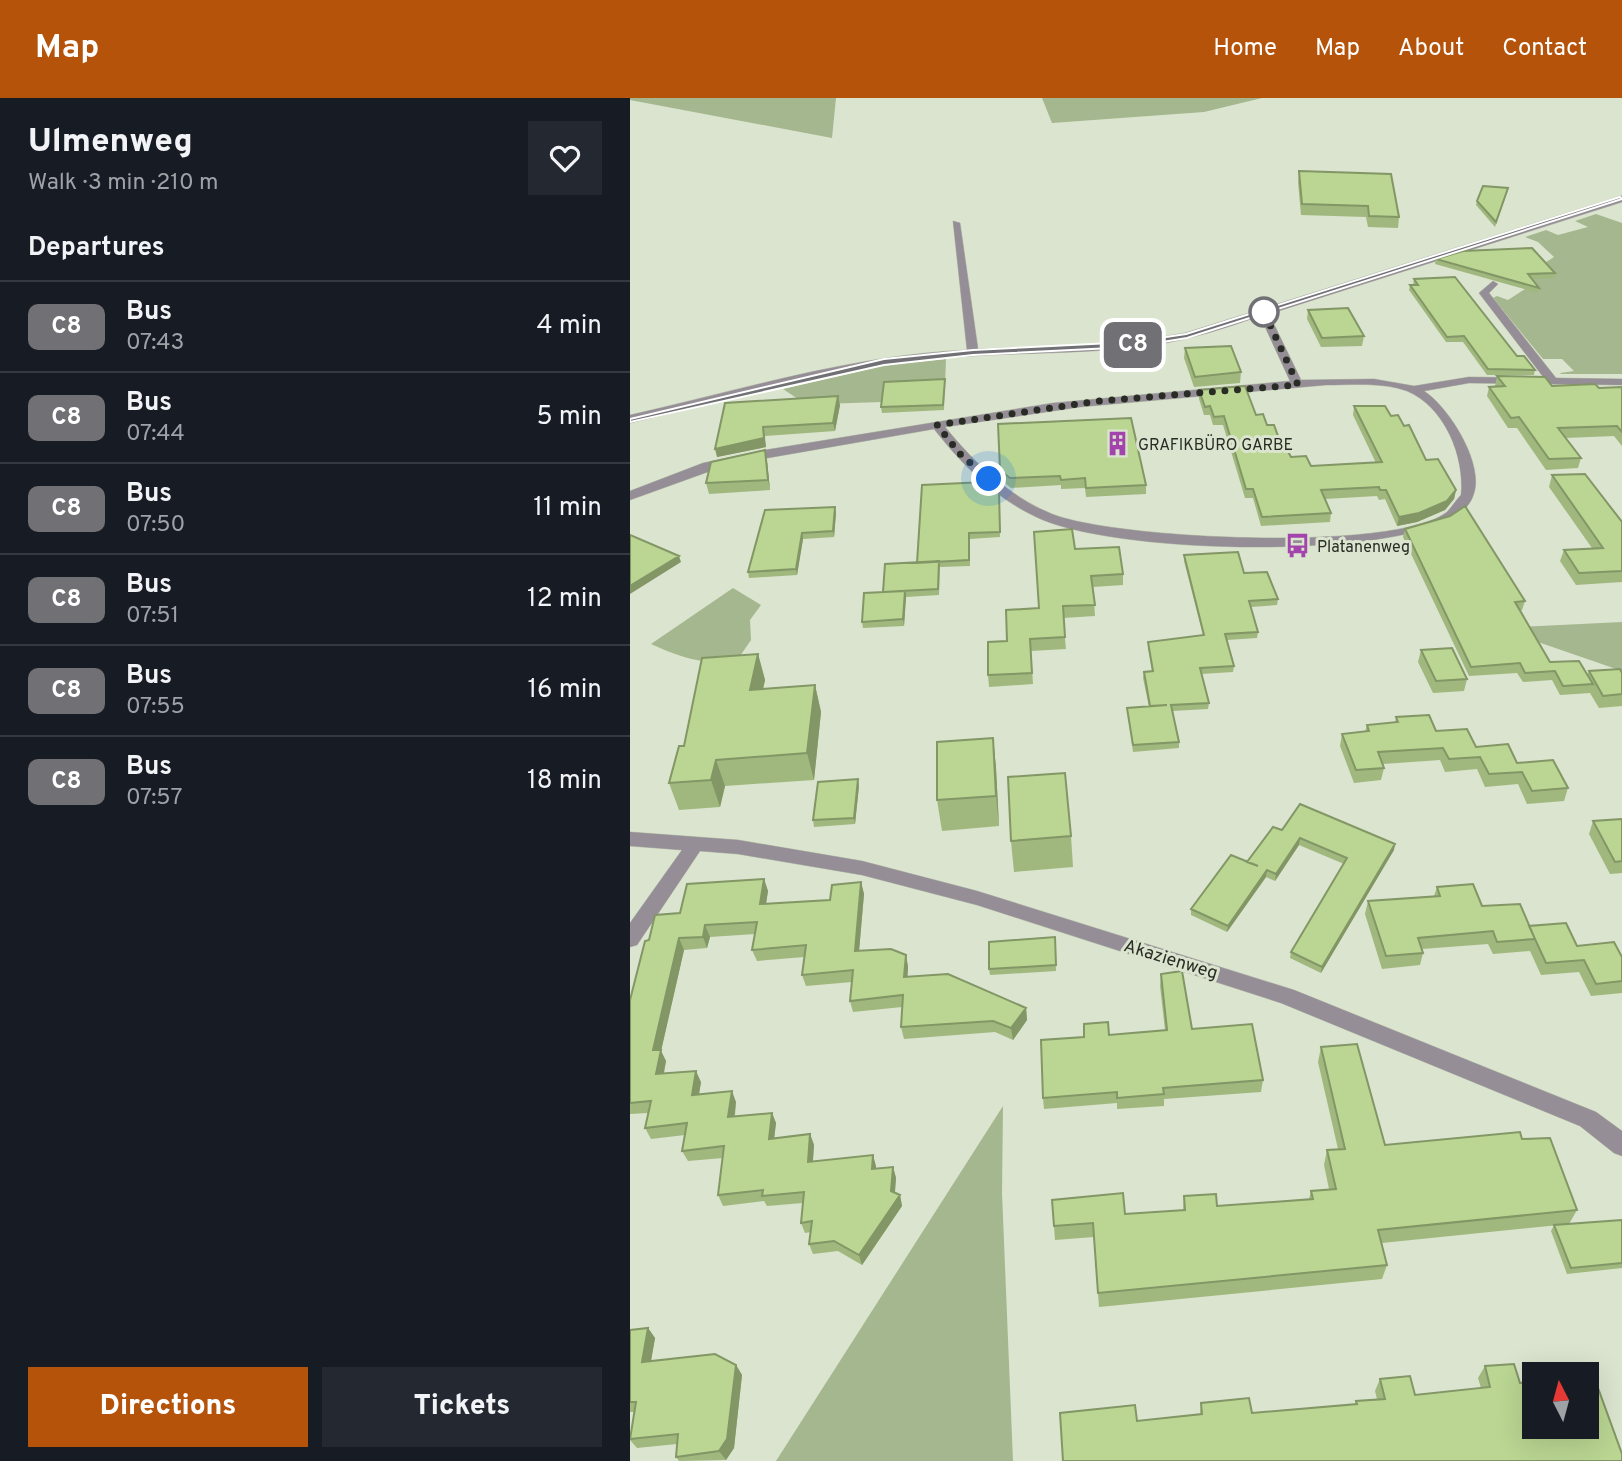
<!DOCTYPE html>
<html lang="en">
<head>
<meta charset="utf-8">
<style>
	body { margin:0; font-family:Overpass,sans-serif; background:#242831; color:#f1f3f6; height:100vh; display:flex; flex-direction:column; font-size:26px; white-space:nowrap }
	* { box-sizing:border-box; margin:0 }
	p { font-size:23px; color:#9ea1a6 }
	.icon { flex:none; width:38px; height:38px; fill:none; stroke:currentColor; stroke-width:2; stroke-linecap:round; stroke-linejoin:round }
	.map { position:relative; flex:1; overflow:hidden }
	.drawer { display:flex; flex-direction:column; background:#171b24; width:630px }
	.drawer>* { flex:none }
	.badge { padding:0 14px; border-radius:10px; font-size:24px; line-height:46px }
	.needle { width:46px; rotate:354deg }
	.tools { position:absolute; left:892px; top:1264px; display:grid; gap:14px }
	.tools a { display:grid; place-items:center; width:77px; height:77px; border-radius:0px; background:#171b24; box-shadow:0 7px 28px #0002; font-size:35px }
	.you { position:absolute; width:35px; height:35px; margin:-18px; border:5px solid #fff; border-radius:50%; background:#1a73e8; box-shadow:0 0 0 10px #1a73e833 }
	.map>.badge { position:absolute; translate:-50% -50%; box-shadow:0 0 0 4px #fff }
	h2 { padding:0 28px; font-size:26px; line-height:63px }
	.round { display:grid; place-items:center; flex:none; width:74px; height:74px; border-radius:0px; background:#242831 }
	.head { display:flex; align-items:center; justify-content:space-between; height:119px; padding:0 28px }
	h1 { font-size:33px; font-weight:800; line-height:52px }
	.button { display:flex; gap:14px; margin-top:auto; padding:14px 28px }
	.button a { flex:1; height:80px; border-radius:0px; background:#b45309; color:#fff; font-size:28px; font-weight:800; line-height:80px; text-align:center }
	.button a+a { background:#242831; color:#f1f3f6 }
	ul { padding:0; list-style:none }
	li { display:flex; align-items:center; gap:21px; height:91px; padding:0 28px; border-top:2px solid #363941 }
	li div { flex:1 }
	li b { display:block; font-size:26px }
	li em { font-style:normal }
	li .badge { min-width:77px; font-weight:700; text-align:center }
	header { display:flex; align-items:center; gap:42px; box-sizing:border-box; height:98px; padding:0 35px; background:#b45309; color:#fff }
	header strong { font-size:33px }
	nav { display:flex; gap:38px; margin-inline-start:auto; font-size:24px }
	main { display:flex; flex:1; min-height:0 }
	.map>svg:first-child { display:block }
	.green { fill:#a5b78e }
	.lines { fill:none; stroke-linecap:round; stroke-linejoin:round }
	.street-casing { stroke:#b7bfac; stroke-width:1 }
	.street { fill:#958e96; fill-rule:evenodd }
	.wall { fill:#a0b87e }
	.shaded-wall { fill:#829666 }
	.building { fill:#bad692; stroke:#829666; stroke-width:2 }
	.line { fill:#707075; stroke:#fff; stroke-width:2 }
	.walk { stroke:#282c24; stroke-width:7; stroke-dasharray:0 12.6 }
	.stop-dot { fill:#fff; stroke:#707075; stroke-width:3.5 }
	.labels { text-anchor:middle; stroke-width:6; stroke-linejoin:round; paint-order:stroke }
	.far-poi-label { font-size:16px; fill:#282c24; stroke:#dbe4ce; text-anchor:start }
	.street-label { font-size:18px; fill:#282c24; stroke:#dbe4ce }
</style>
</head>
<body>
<header>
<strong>Map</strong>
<nav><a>Home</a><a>Map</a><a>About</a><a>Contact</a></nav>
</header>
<main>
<section class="drawer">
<div class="head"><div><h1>Ulmenweg</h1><p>Walk · 3 min · 210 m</p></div><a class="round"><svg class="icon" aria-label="heart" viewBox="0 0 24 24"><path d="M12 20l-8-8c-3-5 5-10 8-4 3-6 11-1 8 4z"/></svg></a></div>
<h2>Departures</h2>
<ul>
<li><span class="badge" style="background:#707075;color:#fff">C8</span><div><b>Bus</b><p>07:43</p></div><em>4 min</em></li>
<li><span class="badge" style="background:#707075;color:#fff">C8</span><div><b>Bus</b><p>07:44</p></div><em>5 min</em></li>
<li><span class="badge" style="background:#707075;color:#fff">C8</span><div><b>Bus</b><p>07:50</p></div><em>11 min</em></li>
<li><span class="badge" style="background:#707075;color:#fff">C8</span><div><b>Bus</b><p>07:51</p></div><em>12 min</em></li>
<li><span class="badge" style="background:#707075;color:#fff">C8</span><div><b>Bus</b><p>07:55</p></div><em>16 min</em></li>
<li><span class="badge" style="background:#707075;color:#fff">C8</span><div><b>Bus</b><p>07:57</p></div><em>18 min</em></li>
</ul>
<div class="button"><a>Directions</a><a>Tickets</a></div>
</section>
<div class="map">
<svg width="992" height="1363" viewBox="0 0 992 1363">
	<rect width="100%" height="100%" fill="#dbe4ce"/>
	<path class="green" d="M0,0H206L202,40L0,2Z
		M412,0H632L574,14L422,25Z
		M966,116L992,125V276H931L930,275L944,273L932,261H913L863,200L867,198L878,202L895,191L894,178L924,159L908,144L895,139L916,132L928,137L958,129L945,123Z
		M316,261L315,287L252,304L191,306L189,315L153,291L256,267Z
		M103,490L131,507L120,522L121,542L108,561C71,567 55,561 21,546Z
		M992,524V573L905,543L891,529Z
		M373,1008L372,1095L383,1363H146Z"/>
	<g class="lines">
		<defs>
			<path id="street" d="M992,98V104L639,216L671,282L744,281L784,288L839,279L914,280L849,195L863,183L868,186L859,195L926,280L992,281V287L839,285L794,293C819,309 856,368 843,398C841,405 832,415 826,419C822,423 813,425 807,427C726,459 495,455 413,422C368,403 334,369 304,331L97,367L0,402V393L73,365L135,352L423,305L660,283L630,218C595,230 560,242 523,247C447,258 371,253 295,262C195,273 98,302 0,325V317C111,292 223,257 337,252L323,123L330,125L348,251C418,248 486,248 555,235ZM696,287C722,287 753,284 777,293C815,309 835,359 831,397C826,402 822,409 817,414C765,455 484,441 422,416C378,398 345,365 315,329L450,309Z
				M0,734L108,742L232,763L347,793L664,892L966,1014L992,1033V1058L984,1055L950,1028L651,905L347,807L232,777L108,756L70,753L7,847L0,849V825L52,752L0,748Z"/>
		</defs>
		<use href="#street" class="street-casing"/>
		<use href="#street" class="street"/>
	</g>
	<path class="wall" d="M669,73L769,119L768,130L738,129L736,119L671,117L668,84Z
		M878,90L877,95L865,129L846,107L847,103Z
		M806,161L925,175L924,180L902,181L909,190L908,195L805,166Z
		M784,181L905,272L904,277H857L833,244H816L779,192L780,187H783Z
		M678,212L734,238L732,248L691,249L677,221Z
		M555,250L611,274L610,285L564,289L554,260Z
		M867,278L922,288L969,290L992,289V348L984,338L935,340L951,360L948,370L916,372L887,330H878L857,298L859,289L865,288Z
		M315,281L314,312L252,315L251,309Z
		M569,292L626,317L637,327L652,349L661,359L681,368L746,365L723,317L724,308L761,318L774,328L796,362L826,392L824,401L815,412L787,424L767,428L755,401L749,402L747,398L695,401L701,415L700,424L631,428L623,400H615L593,327H583L580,317H574L569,301Z
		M95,305L210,307L205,333L135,338L136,349L87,359Z
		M135,352L137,363L140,392L79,396L76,385Z
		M370,372L516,387V396L456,399L455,390L431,391V387L381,390L371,382Z
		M922,377L992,424V484L946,487L930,463L934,452L962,450L919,389Z
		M369,394L370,439L340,441V468L310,469L309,497L276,499L274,528L233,530L232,524L253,494Z
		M135,412L206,415L204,439L173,441L167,477L119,480L118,474Z
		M820,418L895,503L892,512L890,513L920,564L957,577L959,573L992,575V608L969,610L960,595L930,597L922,582L893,584L887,575L839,578L773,439L775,431Z
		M445,451L493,476V487L463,489L465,518L433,520L436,551L401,553L403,586L359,589L358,577L377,543L409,510Z
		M554,457L614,475L648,501L647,507L621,509L628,534L627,540L597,542L604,568L603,574L571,576L579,605L578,611L542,613L549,644V650L503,654L497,610L519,609L513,580L514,574L522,573L518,550V544L573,537L554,463Z
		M791,552L837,581L834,593L803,595L788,564Z
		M128,556L135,582L133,591L185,587L191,614L184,682L95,688L90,709L49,712L39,685L54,648Z
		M766,619L887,665L938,690L934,703L897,706L888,686L855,689L847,671L815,674L810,662L753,666L754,670L751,682L724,685L710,648L712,636L735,634L737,627L765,625Z
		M363,640L366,670L369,728L312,733L307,702Z
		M229,688L225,726L184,729L183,722Z
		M992,721V775L980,776L959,736L963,723Z
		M652,732L764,752L691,875L660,860L661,854L714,766L669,747L645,783L636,779L597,834L561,817V811L617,764Z
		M441,738L443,769L384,774L381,743Z
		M134,781L138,793L136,806L200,802L231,784L234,796L229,853L276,857L278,869L277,879L396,910L397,922L383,942L365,934L274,941L271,929L272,909L223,914L220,903L222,884L176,888L172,877L174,859L127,863L122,852L125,836L80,839L77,850L54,852L31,953L36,963L34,976L71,984L69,996L106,1004L105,1018L142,1015L146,1025L144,1040L180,1036L184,1047L183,1063L246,1068V1071L263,1069L266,1080L265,1095L270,1097L272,1108L232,1167L208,1153L183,1156L179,1146L181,1134L175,1135L171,1125L173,1105L137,1108L134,1103L93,1108L88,1097L93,1060L58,1063L52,1053L55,1037L21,1041L15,1030L18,1015L0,1016V902L19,842L50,815Z
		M807,789L947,848L992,859V895L961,898L949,874L911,877L900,853L863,856L858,846L792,851L793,855L790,867L752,871L735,816L738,803L804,798Z
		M425,839L426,873L360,877L359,871Z
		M531,876L562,931L633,982L631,994L534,1001V1008L487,1011V1005L414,1011L413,1000L454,939L535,932L530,888Z
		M691,949L755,1047L892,1041L947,1112L939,1126L752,1145L757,1167L752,1181L469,1209L464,1139L425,1142L422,1102L495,1116L553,1112L554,1098L587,1108L679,1101L681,1093L699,1091L694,1067L697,1052L708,1051L688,964Z
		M992,1122V1170L937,1176L921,1133L924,1127Z
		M18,1230L25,1240L21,1263L106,1267L112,1277L104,1350L96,1362L49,1363L46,1359L47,1346L7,1350L0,1342L4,1314H0V1232Z
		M855,1268L890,1285L992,1356L507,1323L570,1316L571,1305L622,1315L725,1306L726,1303L747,1301L745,1293L750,1281L785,1297L851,1290L848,1280Z"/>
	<path class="shaded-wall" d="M208,298L210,307L205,333L203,325Z
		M133,329L136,349L87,359L85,351Z
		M135,352L137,363L140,392L138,382Z
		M826,392L824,401L815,412L787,424L767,428L769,419Z
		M205,409L206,415L204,439L203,433Z
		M172,435L173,441L167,477L166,471Z
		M49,458L51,464L0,496V488Z
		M275,493L276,499L274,528L273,521Z
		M128,556L135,582L127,618L120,592Z
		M185,587L191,614L184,682L177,655Z
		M363,640L366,670L369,728L366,698Z
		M86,662L95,688L90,709L81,682Z
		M228,681L229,688L225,726L224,720Z
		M670,740L669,747L645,783L646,776Z
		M765,746L764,752L691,875L692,869Z
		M637,772L636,779L597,834L598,828Z
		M134,781L138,793L134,818L130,806Z
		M231,784L234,796L228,865L225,853Z
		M75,827L80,839L77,850L73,839Z
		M49,840L54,852L31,953L36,963L31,987L26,976L23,952Z
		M276,857L278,869L277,891L274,879Z
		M396,910L397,922L383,942L381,930Z
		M66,973L71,984L67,1008L62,997Z
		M102,993L106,1004L103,1029L98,1019Z
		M142,1015L146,1025L143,1051L139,1041Z
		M180,1036L184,1047L182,1074L178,1064Z
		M243,1057L246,1068L245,1082L242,1071Z
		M263,1069L266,1080L264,1103L261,1093Z
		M270,1097L272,1108L232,1167L229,1157Z
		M18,1230L25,1240L19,1274L12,1264Z
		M106,1267L112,1277L104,1350L96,1362L89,1353Z"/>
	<path class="building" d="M669,73L761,76L769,119L739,118L738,108L672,106Z
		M853,88L878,90L866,124L847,103Z
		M902,150L925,175L898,176L909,190L806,161L833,153Z
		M825,179L887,258H894L905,272L858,271L834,238L817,239L780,187H788L784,181Z
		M718,210L734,238L692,240L678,212Z
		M601,248L611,274L565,279L555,250Z
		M867,278L915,279L922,288L965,286L969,290L992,289V334L987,328L928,330L951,360L919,361L889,319L881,320L859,289L875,288Z
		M315,281L313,307L251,309L254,284Z
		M615,288L626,317L633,316L637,327H644L652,349L655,348L661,359L676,358L681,368L752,364L724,308H755L761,318L768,317L774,328L779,327L796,362L808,361L826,392L817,403L789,415L769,419L756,392H750L749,389L691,392L701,415L632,419L623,391H616L594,318L584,319L580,308L575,309L569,292Z
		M208,298L203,325L133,329L134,340L85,351L95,305Z
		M501,320L516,387L456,390L455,380L431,382L430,378L380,380L370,372L368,326Z
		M135,352L138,382L76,385L81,364Z
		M955,376L992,424V473L949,475L934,452L973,450L922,377Z
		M355,384L369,394L370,434L339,435V462L287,465L292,387Z
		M835,408L895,503L885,504L920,564L949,563L963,586L933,588L925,573L895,575L890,565L841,569L775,431L820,418Z
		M205,409L203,433L172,435L166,471L118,474L135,412Z
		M442,431L445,451L489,449L493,476L461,478L465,507L433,508L435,539L400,541L402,575L358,577V544L377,543L376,512L409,510L404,434Z
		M0,437L49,458L0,488Z
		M608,454L614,475L637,474L648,501L619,503L628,534L595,536L604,568L570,570L579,605L541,607L549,644L503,647L497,610L537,607L520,608L514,574L523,573L518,544L574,537L554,457Z
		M309,463L308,491L253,494L255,466Z
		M275,493L273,521L232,524L234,495Z
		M822,550L837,581L806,583L791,552Z
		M128,556L120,592L185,587L177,655L86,662L81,682L39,685L49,648H54L72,560Z
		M990,571L992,575V596L973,598L959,573Z
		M799,617L806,633L837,631L846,649L878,646L887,665L923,662L938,690L902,693L892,674L859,676L850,659L819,661L813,650L748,654L754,670L726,672L712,636L739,633L737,627L768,624L766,619Z
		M363,640L366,698L307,702V644Z
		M435,675L441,738L381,743L378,679Z
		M228,681L224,720L183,722L188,684Z
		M670,706L765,746L692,869L661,854L717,760L670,740L646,776L637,772L598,828L561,811L601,757L628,768L617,764L643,729L652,732Z
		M992,721V763L985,764L963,723Z
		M134,781L130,806L200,802L202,787L231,784L225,853L261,851L276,857L274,879L318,876L396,910L381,930L363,923L271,929L273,897L220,903L223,872L172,877L176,847L122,852L127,824L75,827L73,839L49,840L23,952H31L26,976L66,973L62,997L102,993L98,1019L142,1015L139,1041L180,1036L178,1064L243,1057L242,1071L263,1069L261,1093L270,1097L229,1157L204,1143L179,1146L182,1123L171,1125L174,1094L132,1098L133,1092L88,1097L94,1048L52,1053L57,1025L15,1030L21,1003L0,1005V902L15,843L19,842L25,817L50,815L57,786Z
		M843,786L852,808L890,806L905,841L867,844L863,833L788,840L793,855L756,858L738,803L810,798L807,789Z
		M936,825L947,848L984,844L992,859V883L966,886L954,862L916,865L899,828Z
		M425,839L426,867L359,871V844Z
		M552,873L562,931L622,926L633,982L533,990L534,996L487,1000V994L413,1000L411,942L454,939V926L478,924L479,937L537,932L531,876Z
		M727,946L755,1047L890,1034L892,1041L920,1040L947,1112L748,1132L757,1167L468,1195L463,1125L424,1128L422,1102L493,1095L495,1116L555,1112L554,1098L586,1096L587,1108L683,1101L681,1093L706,1091L697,1052L715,1051L691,949Z
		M992,1122V1165L941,1170L924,1127Z
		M18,1230L12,1264L85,1256L106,1267L97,1341L89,1353L46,1359L48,1336L0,1341L6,1304H0V1232Z
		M884,1266L890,1285L905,1284V1328H957V1279H964L992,1356V1363H433L430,1315L505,1307L507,1323L572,1316L571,1305L619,1300L622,1315L727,1306L726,1303L755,1301L750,1281L780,1278L785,1297L860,1289L855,1268Z"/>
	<path class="line" d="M990,99L992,101L557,240L502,249L343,257L254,267L0,324V321L254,261L343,252L502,244L556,236Z"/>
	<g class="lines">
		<path class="walk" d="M359,381L331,357L307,327L468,303L668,287L634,214"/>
	</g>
	<defs>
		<symbol id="building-bare" viewBox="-9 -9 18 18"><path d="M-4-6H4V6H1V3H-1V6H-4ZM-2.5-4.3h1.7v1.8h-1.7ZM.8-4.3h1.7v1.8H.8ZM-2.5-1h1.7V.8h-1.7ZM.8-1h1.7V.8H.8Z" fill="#a344ac" stroke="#dbe4ce" stroke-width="2.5" paint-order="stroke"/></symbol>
		<symbol id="bus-bare" viewBox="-9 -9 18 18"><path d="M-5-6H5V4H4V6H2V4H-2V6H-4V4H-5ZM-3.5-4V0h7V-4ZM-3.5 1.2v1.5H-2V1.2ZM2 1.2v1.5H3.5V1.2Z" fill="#a344ac" stroke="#dbe4ce" stroke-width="2.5" paint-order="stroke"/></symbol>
	</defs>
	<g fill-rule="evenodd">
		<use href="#building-bare" x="470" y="328" width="35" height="35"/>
		<use href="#bus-bare" x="650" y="430" width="35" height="35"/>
	</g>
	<circle class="stop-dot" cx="634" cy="214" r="14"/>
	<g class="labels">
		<g class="far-poi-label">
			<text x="508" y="352">GRAFIKBÜRO GARBE</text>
			<text x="687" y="454">Platanenweg</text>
		</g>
		<g class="street-label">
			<text transform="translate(541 861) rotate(17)" y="6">Akazienweg</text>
		</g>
	</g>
</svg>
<div class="tools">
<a><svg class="needle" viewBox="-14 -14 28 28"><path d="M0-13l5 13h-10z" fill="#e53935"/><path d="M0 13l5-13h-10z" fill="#9ea1a6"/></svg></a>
</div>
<div class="you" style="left:359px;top:381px"></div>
<b class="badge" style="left:503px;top:247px;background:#707075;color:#fff">C8</b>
</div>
</main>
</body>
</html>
